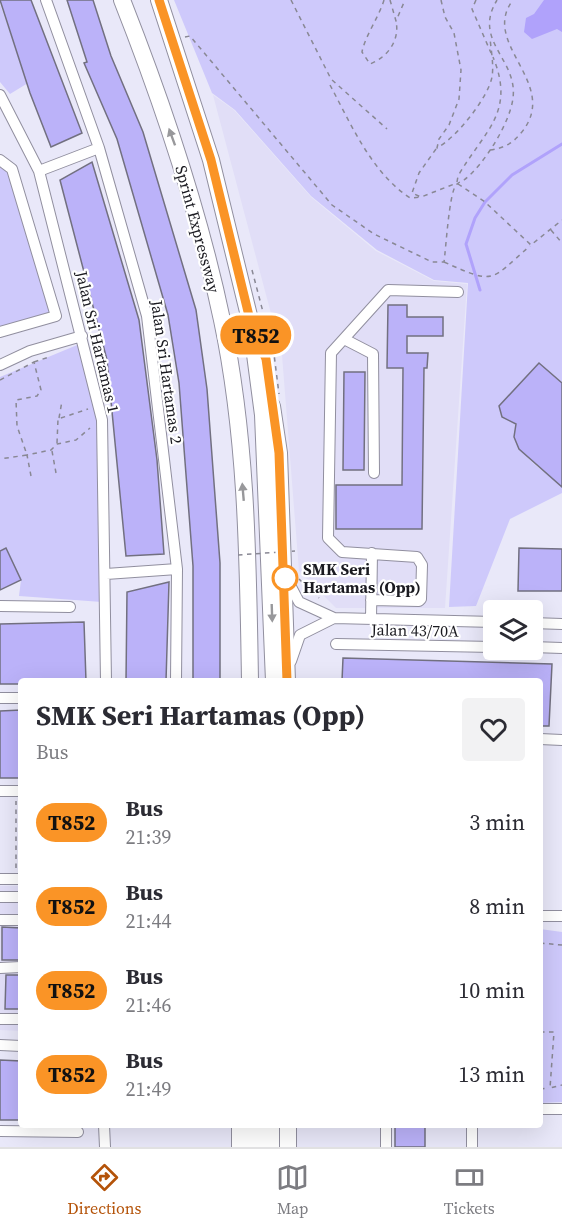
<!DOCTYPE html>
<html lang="en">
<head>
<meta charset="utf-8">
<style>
	body { margin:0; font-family:"Source Serif 4",serif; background:#f2f2f3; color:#2b2b33; height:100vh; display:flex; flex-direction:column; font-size:22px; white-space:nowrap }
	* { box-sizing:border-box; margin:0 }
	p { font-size:20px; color:#7c7c81 }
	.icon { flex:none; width:33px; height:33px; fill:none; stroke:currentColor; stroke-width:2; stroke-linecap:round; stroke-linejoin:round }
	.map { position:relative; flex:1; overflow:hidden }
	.details { position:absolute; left:18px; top:678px; width:525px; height:450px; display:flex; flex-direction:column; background:#fff; border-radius:6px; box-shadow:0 6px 24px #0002 }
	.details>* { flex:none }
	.badge { padding:0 12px; border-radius:20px; font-size:21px; line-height:39px }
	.buttons { position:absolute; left:483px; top:600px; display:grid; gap:12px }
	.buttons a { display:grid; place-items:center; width:60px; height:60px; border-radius:6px; background:#fff; box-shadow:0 6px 24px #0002; font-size:30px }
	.map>.badge { position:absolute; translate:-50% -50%; box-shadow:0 0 0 3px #fff }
	.round { display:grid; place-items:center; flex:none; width:63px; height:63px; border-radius:6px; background:#f2f2f3 }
	.summary { display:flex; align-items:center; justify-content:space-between; height:102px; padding:0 18px }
	h1 { font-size:28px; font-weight:700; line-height:45px }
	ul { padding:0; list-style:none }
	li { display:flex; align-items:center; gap:18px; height:84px; padding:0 18px }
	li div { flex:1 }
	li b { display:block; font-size:22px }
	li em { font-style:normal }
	li .badge { min-width:66px; font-weight:700; text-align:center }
	.menu { display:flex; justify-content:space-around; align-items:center; height:84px; border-top:2px solid #e1e1e2; background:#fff; font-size:16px; color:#7c7c81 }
	.menu a { display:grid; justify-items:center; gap:3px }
	.menu .selected { color:#b45309 }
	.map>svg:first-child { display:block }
	.built { fill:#e1def7 }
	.green { fill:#cec9fb }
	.water { fill:#b0a2fb }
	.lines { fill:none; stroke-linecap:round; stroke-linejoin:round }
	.stream { stroke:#b0a2fb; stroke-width:3 }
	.building { fill:#bbb2f9; stroke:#727080; stroke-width:1.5 }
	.minor-casing { stroke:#918f9f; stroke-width:12 }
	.highway-casing { stroke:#918f9f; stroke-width:18 }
	.path { stroke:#898894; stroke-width:1.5; stroke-dasharray:4.5 4.5; stroke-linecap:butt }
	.minor { stroke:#fff; stroke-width:10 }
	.highway { stroke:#fff; stroke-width:16 }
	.path-bridge { stroke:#898894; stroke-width:1.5; stroke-dasharray:4.5 4.5; stroke-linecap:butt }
	.oneway { fill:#98989b }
	.line-casing { stroke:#fff; stroke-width:14 }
	.line { stroke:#fa9426; stroke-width:9 }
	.stop-dot { fill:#fff; stroke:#fa9426; stroke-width:3 }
	.labels { text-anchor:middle; stroke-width:4.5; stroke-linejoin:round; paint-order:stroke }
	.street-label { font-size:16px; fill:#1a1a20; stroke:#fff }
	.stop-label { font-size:16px; font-weight:bold; fill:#1a1a20; stroke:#fff; text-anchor:start }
</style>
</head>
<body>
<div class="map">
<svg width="562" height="1147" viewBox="0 0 562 1147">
	<rect width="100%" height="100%" fill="#e9e8f9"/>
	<path class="built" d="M213,95L234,110L311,197L376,251L434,281L467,284L445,608H336L299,571L282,355Z
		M0,886H21V1031L0,1030Z"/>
	<path class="green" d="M174,0H562V382L539,363L499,406L502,417L516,424C511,453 540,467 560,485L562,483V493L510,519L476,606L449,607L468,283L434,280L377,250L311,196L235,110L212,93Z
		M0,4L28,83L10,94L0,82Z
		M0,164L7,169L51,315L0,331Z
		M82,343L100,421L102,602L19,596L21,580L6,548L0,551V377Z
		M540,929L562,932V1102L540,1103Z"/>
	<path class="water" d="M544,0H562V32L557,29L532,39L524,32L526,18L534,14Z"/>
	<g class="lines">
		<path class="stream" d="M480,290L466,244L475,218L485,202L512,175L562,144"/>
	</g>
	<path class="building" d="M0,0H31L82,133L51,147L30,93Z
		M67,0H93L111,56L143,132L196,310L207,389L220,563V681H193V566L179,383L168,315L117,139L84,63L87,62Z
		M92,162L139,320L157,460L164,554L126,556L107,360L60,180Z
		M388,305H407V317H443V336H407V353H428L427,368H424L422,529H336V485H402L403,368H387Z
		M539,363L562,383V487L519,449L514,437L516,424L502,417L499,406Z
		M344,372H365L364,470H343Z
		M6,548L21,580L0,590V551Z
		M519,548L562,549V591H518Z
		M169,582L166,681H126L127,592Z
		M84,622L86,681H21V684H0V624Z
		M343,658L552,664L549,726H540V681H342Z
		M21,710V778H0V711Z
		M2,927L21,928V960H2Z
		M6,975H21V1009H5Z
		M0,1060L21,1061V1120H0Z
		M395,1125H425V1147H395Z"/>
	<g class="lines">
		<defs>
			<path id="minor" d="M46,0L99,148L147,316L177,569L176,681
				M0,95L39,171L102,420L106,681
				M0,160L12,169L56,316L0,332
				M39,171L99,148
				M344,339L373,354L374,473
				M0,365L30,351L82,336
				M106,574L177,569
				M288,581L299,602L334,618L494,622
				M371,600L419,601L421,599L422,565L417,557L342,552L328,538L331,353L388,290L458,292
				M0,606L70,607
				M371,619L372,553
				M532,623L562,624
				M336,644L494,647
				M532,647L562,648
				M291,661L300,635L334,618
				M0,698H21
				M540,739L562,740
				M0,791H21
				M0,879H21
				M0,897H21
				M540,916H562
				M0,920H21
				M0,968L21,967
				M0,1019H21
				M0,1045L21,1046
				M540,1109H562
				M104,1125L105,1147
				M0,1131L78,1132
				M386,1147V1125
				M472,1147V1125"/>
			<path id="highway" d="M122,0C163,104 199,210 222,320C247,438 248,561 250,681
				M159,0L211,160L251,324L263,415L274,681
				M272,406L279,453L287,681
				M240,1125V1147
				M288,1125V1147
				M256,1147V1125
				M271,1147V1125"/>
		</defs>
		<use href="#minor" class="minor-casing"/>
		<use href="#highway" class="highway-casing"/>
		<path class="path" d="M291,0L331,79L387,129
			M384,0C379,17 365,36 362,52L370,64C388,57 400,40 396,21
			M390,0L396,21L405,0
			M441,0L445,17L454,33L461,70L459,99L449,125L439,139L437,148C456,138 488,98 492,77C494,65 491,50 490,38
			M476,0L472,9L491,53
			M185,37L190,36L332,205L374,234L432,262H444C446,248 449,194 456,185C461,180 459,184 464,180C484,165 510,123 513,98C518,59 472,41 497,0
			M330,85C351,124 371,172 410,198L421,197
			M436,149L419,173L412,193L421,197L457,183
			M490,150C504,148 512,144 521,133C562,84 479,44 513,0
			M457,182L458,176C484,131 516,113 493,57
			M458,184L485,202L531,245L562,220
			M551,230L562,243
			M444,262C497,286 490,280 530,246
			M252,270L274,354L279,394
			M34,362L49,357
			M0,380L34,362L41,390L37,396L16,400L17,426L27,455L0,459
			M59,418L62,401
			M57,443L58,419L88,409
			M52,451L56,473
			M31,476L27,455L51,450L57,444L76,440L90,428
			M299,579L319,598
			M16,868V801
			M540,943L562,945
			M540,1032H554L550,1088L562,1085
			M540,1089L549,1088"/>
		<use href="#minor" class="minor"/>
		<use href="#highway" class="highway"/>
		<path class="path-bridge" d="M238,555L295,551"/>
	</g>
	<defs><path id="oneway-solid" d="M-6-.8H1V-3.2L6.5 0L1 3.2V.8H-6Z" transform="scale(1.5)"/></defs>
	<g class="oneway">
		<use href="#oneway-solid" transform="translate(172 137) rotate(-110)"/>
		<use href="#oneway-solid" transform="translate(243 492) rotate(-95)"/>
		<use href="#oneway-solid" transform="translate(272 613) rotate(88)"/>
	</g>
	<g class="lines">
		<defs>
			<path id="line" d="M159,0L211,160L251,324L266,359L279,453L287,681"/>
		</defs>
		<use href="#line" class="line-casing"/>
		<use href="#line" class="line"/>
	</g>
	<circle class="stop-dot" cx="285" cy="578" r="12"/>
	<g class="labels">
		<g class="street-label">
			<text transform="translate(198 229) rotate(75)" y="6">Sprint Expressway</text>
			<text transform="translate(98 342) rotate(77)" y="6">Jalan Sri Hartamas 1</text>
			<text transform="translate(167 372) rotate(82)" y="6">Jalan Sri Hartamas 2</text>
			<text transform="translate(415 630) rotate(1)" y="6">Jalan 43/70A</text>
		</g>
		<g class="stop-label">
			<text x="303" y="575">SMK Seri<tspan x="303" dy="18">Hartamas (Opp)</tspan></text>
		</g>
	</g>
</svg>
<div class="buttons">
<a><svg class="icon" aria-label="layers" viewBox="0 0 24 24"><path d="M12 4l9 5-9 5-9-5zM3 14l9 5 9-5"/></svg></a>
</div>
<b class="badge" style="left:256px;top:335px;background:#fa9426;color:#111">T852</b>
<section class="details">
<div class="summary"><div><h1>SMK Seri Hartamas (Opp)</h1><p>Bus</p></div><a class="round"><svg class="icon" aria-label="heart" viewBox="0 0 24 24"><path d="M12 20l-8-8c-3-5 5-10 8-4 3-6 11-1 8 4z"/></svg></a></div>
<ul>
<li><span class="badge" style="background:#fa9426;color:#111">T852</span><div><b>Bus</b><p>21:39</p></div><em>3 min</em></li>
<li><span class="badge" style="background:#fa9426;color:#111">T852</span><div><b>Bus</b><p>21:44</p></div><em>8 min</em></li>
<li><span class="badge" style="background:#fa9426;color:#111">T852</span><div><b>Bus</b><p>21:46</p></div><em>10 min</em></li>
<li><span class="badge" style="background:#fa9426;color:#111">T852</span><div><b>Bus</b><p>21:49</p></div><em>13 min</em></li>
</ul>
</section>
</div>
<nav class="menu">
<a class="selected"><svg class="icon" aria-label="directions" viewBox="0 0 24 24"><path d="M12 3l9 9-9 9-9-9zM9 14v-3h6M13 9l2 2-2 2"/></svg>Directions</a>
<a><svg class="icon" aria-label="map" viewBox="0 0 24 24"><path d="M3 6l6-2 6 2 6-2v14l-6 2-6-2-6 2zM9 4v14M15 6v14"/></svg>Map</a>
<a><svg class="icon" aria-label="tickets" viewBox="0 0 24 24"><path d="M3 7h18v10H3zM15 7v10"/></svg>Tickets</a>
</nav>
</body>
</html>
